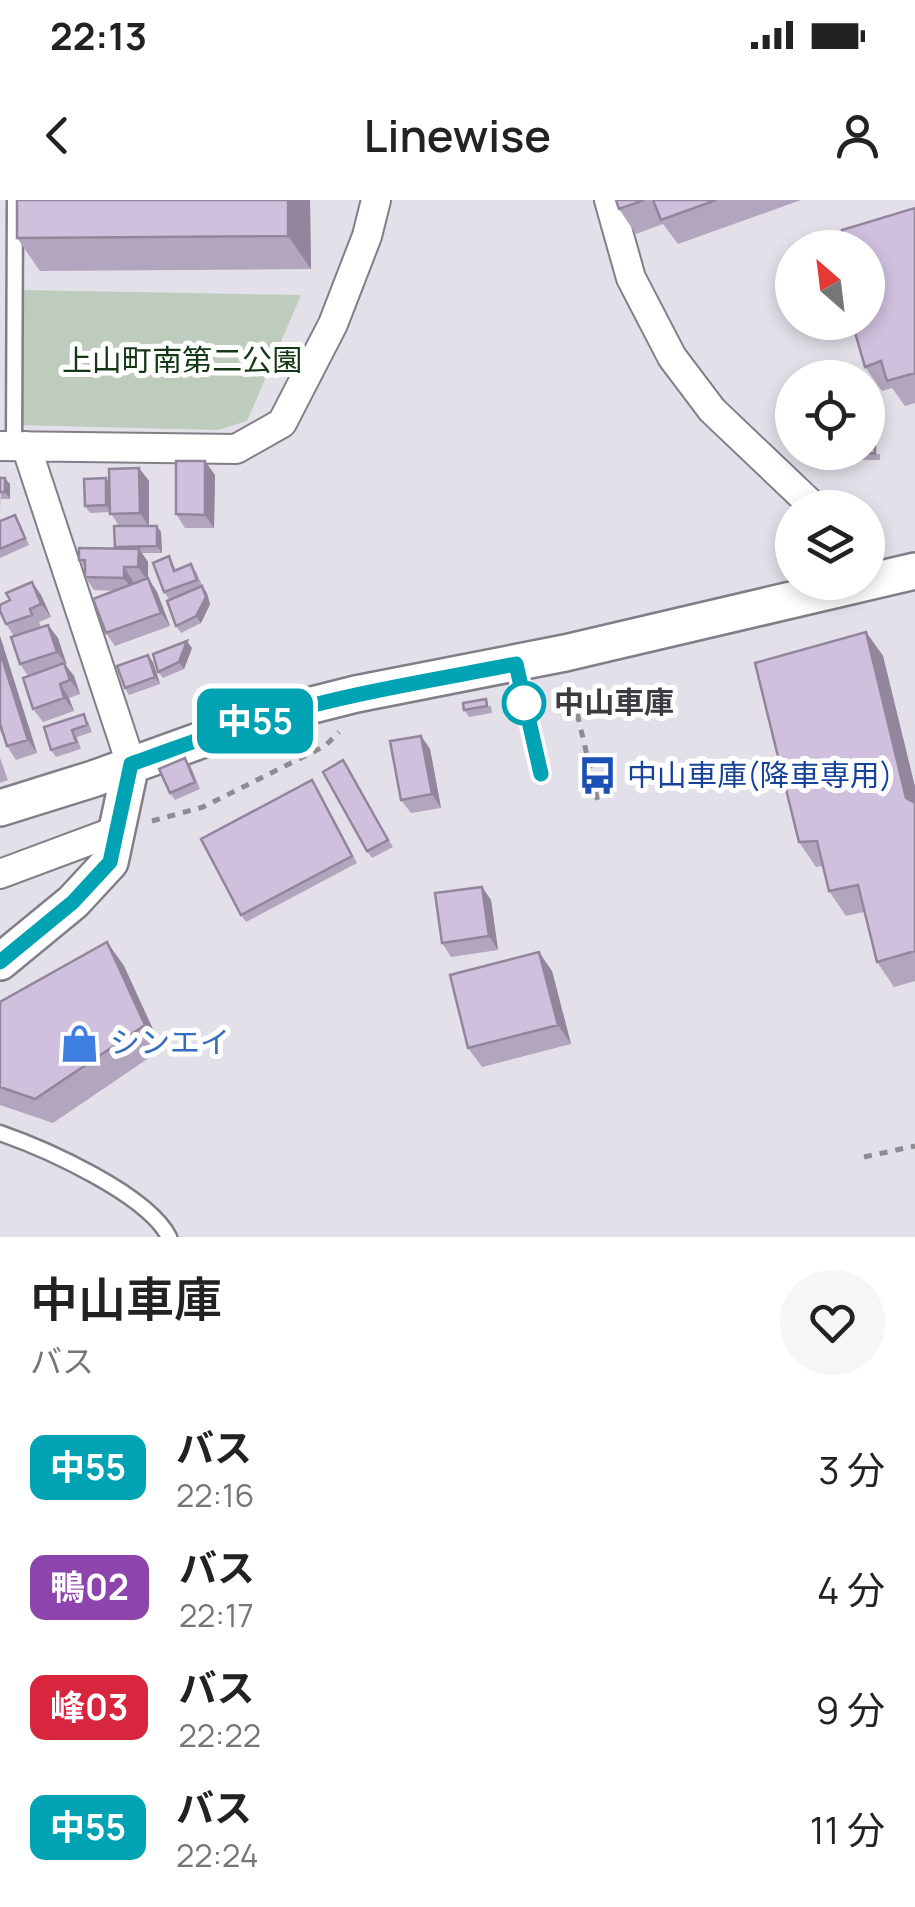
<!DOCTYPE html>
<html lang="ja">
<head>
<meta charset="utf-8">
<style>
	body { margin:0; font-family:Manrope,"Noto Sans JP",sans-serif; background:#f6f6f6; color:#222; height:100vh; display:flex; flex-direction:column; font-size:38px; white-space:nowrap }
	* { box-sizing:border-box; margin:0 }
	p { font-size:32px; color:#767676 }
	.icon { flex:none; width:55px; height:55px; fill:none; stroke:currentColor; stroke-width:2; stroke-linecap:round; stroke-linejoin:round }
	.map { position:relative; height:1037px; overflow:hidden }
	.details { display:flex; flex-direction:column; background:#fff; flex:1 }
	.details>* { flex:none }
	.badge { padding:0 20px; border-radius:15px; font-size:35px; line-height:65px }
	.needle { width:65px; rotate:332deg }
	.controls { position:absolute; left:775px; top:30px; display:grid; gap:20px }
	.controls a { display:grid; place-items:center; width:110px; height:110px; border-radius:50%; background:#fff; box-shadow:0 5px 15px #0003; font-size:50px }
	.map>.badge { position:absolute; translate:-50% -50%; box-shadow:0 0 0 5px #fff }
	.round { display:grid; place-items:center; flex:none; width:105px; height:105px; border-radius:52px; background:#f6f6f6 }
	.head { display:flex; align-items:center; justify-content:space-between; height:170px; padding:0 30px }
	h1 { font-size:48px; font-weight:600; line-height:75px }
	ul { padding:0; list-style:none }
	li { display:flex; align-items:center; gap:30px; height:120px; padding:0 30px }
	li div { flex:1 }
	li b { display:block; font-size:38px }
	li em { font-style:normal }
	li .badge { min-width:110px; font-weight:700; text-align:center }
	.status { display:flex; justify-content:space-between; align-items:center; height:70px; padding:0 50px; background:#fff; direction:ltr }
	.status svg { height:28px; fill:currentColor }
	header { display:flex; justify-content:space-between; align-items:center; height:130px; padding:0 30px; background:#fff; font-size:45px; font-weight:600 }
	.map>svg:first-child { display:block }
	.green { fill:#bdccbc }
	.lines { fill:none; stroke-linecap:round; stroke-linejoin:round }
	.service-casing { stroke:#827e86; stroke-width:19 }
	.minor-casing { stroke:#827e86; stroke-width:32 }
	.tertiary-casing { stroke:#827e86; stroke-width:40 }
	.path { stroke:#8e8b92; stroke-width:5; stroke-dasharray:8 8; stroke-linecap:butt }
	.service { stroke:#fff; stroke-width:14 }
	.minor { stroke:#fff; stroke-width:28 }
	.tertiary { stroke:#fff; stroke-width:35 }
	.wall { fill:#b2a5be }
	.shaded-wall { fill:#91869b }
	.building { fill:#cfc0dd; stroke:#91869b; stroke-width:2.5 }
	.line-casing { stroke:#fff; stroke-width:22 }
	.line { stroke:#00a3b4; stroke-width:15 }
	.stop-dot { fill:#fff; stroke:#00a3b4; stroke-width:5 }
	.labels { text-anchor:middle; stroke-width:10; stroke-linejoin:round; paint-order:stroke }
	.park-label { font-size:30px; fill:#143815; stroke:#fff }
	.stop-label { font-size:30px; font-weight:bold; fill:#3d3b3f; stroke:#fff; text-anchor:start }
	.transit-label { font-size:30px; fill:#164399; stroke:#fff; text-anchor:start }
	.shop-label { font-size:30px; fill:#366cbe; stroke:#fff; text-anchor:start }
</style>
</head>
<body>
<div class="status"><b>22:13</b><svg viewBox="0 0 49 12"><path d="M0 12V9h3v3zM5 12V6h3v6zM10 12V3h3v9zM15 12V0h3v12zM26 1h20v11H26zM47 4h2v5h-2z"/></svg></div>
<header><svg class="icon" aria-label="back" viewBox="0 0 24 24"><path d="M15 5l-7 7 7 7"/></svg>Linewise<svg class="icon" aria-label="person" viewBox="0 0 24 24"><circle cx="12" cy="8" r="4"/><path d="M4 21q1-7 8-7t8 7"/></svg></header>
<div class="map">
<svg width="915" height="1037" viewBox="0 0 915 1037">
	<rect width="100%" height="100%" fill="#e4e0e9"/>
	<path class="green" d="M20,90L301,95L247,221L218,230L16,225Z"/>
	<g class="lines">
		<defs>
			<path id="service" d="M14,246L15,0
				M516,464L541,574
				M0,933C46,949 147,994 169,1037"/>
			<path id="minor" d="M609,0L631,78L672,157L712,210L815,308
				M0,246L236,249L282,223L333,124L367,36L376,0
				M26,246L131,564
				M0,674L118,630"/>
			<path id="tertiary" d="M0,608L93,579L265,517L356,494L565,453L915,371
				M0,762L73,702L110,662L131,564"/>
		</defs>
		<use href="#service" class="service-casing"/>
		<use href="#minor" class="minor-casing"/>
		<use href="#tertiary" class="tertiary-casing"/>
		<path class="path" d="M570,483L598,602
			M152,621L203,607L325,546L339,532
			M864,957L915,946"/>
		<use href="#service" class="service"/>
		<use href="#minor" class="minor"/>
		<use href="#tertiary" class="tertiary"/>
	</g>
	<path class="wall" d="M17,0H310L311,69L40,71L17,38Z
		M616,0H801L678,44L663,24L636,34L619,9Z
		M915,8V203L905,206L892,188L882,191L865,167L846,44Z
		M858,254H880V260H862Z
		M139,268L149,281V326L161,332L162,353H142L148,362V378L157,392L170,426L115,446L106,433L115,391L94,390L85,377V369L79,360L116,348L115,347L119,326L110,312L90,313L85,306L109,283Z
		M0,271V278L10,284V299H1V314Z
		M215,275L214,328H185L176,314Z
		M15,315L19,322L29,345L0,358V321Z
		M169,356L176,370L196,371L210,404L201,423L181,433L176,426L193,390L169,399L164,392Z
		M32,382L41,395L51,417L39,422L41,427L48,425L58,438L66,466L74,476L80,494L69,498L74,511L43,522L33,509L28,476L20,464L14,436L6,424L10,400Z
		M866,432L883,456L915,587V781L894,787L877,762L864,712L846,716L829,691L823,666L816,667L799,642Z
		M0,436L37,553L16,560L7,546L0,530Z
		M192,448L184,469L163,478L158,472Z
		M153,462L160,484L129,495L125,488Z
		M491,506L492,513L469,517L464,510Z
		M88,521L92,532L77,537L81,549L56,557L51,550L44,527Z
		M421,536L430,549L441,608L411,613L401,600Z
		M0,558L8,580L0,583Z
		M343,560L393,647L372,658L367,651Z
		M190,564L200,589L175,600L170,593Z
		M317,587L357,663L246,722L241,715Z
		M482,687L491,700L498,750L451,757L442,743Z
		M107,742L124,766L162,849L53,923L0,905V802Z
		M552,771L571,844L482,867L468,848Z"/>
	<path class="shaded-wall" d="M288,0H310L311,69L288,36Z
		M205,261L215,275L214,328L205,315Z
		M139,268L149,281V326L140,313Z
		M5,278L10,284V299L5,292Z
		M106,278L111,285V312L106,305Z
		M157,326L161,332L162,353L157,346Z
		M139,349L148,362V381L138,367Z
		M124,367L133,381V391L124,378Z
		M148,378L157,392L170,426L161,413Z
		M32,382L41,395L51,417L41,404Z
		M202,386L207,393L210,404L201,423L196,416Z
		M48,425L58,438L67,465L57,452Z
		M866,432L883,456L915,587V610L906,598Z
		M0,436L37,553L28,540L0,452Z
		M187,441L192,448L184,469L179,462Z
		M148,455L153,462L160,484L155,477Z
		M64,463L74,476L80,494L70,480Z
		M60,484L69,498L74,511L64,498Z
		M421,536L430,549L441,608L432,594Z
		M482,687L491,700L498,750L489,736Z
		M107,742L124,766L162,849L145,825Z
		M539,752L552,771L571,844L558,825Z"/>
	<path class="building" d="M17,0H288V36L17,38Z
		M616,0H644L619,9Z
		M653,0H716L661,20Z
		M915,8V173L887,181L881,161L865,167L852,122H868V48H835L846,44L842,30Z
		M868,247H875V253L858,254L868,252Z
		M176,261H205V315L176,314Z
		M139,268L140,313L110,314L109,269Z
		M0,278H5V292H0Z
		M106,278V305L85,306L84,279Z
		M15,315L25,338L0,349V321Z
		M114,326H157V346L115,347Z
		M79,348L139,349L138,367H124V378L85,377V360H79Z
		M169,356L174,371L191,364L197,380L164,392L153,363Z
		M148,378L161,413L106,433L93,399Z
		M32,382L41,404L30,409L32,415L6,424L0,411V405L10,400L6,393Z
		M202,386L206,397L196,416L176,426L167,401Z
		M48,425L57,452L20,464L11,437Z
		M866,432L906,598L915,603V751L877,762L858,685L829,691L817,641L799,642L755,463Z
		M187,441L179,462L158,472L153,454Z
		M0,452L28,540L7,546L0,524Z
		M148,455L155,477L125,488L117,466Z
		M64,463L70,480L60,484L64,498L33,509L23,478Z
		M486,499L487,506L464,510L463,503Z
		M84,514L87,525L72,530L76,542L51,550L44,527Z
		M421,536L432,594L401,600L390,541Z
		M185,558L195,582L170,593L159,569Z
		M343,560L388,640L367,651L323,572Z
		M312,580L352,656L241,715L201,639Z
		M482,687L489,736L442,743L435,693Z
		M107,742L145,825L35,899L0,887V802Z
		M539,752L558,825L468,848L450,775Z"/>
	<g class="lines">
		<defs>
			<path id="line" d="M0,762L73,702L110,662L131,564C177,548 222,530 269,517C350,493 433,480 516,464L541,574"/>
		</defs>
		<use href="#line" class="line-casing"/>
		<use href="#line" class="line"/>
	</g>
	<defs>
		<symbol id="bus-bare" viewBox="-9 -9 18 18"><path d="M-5-6H5V4H4V6H2V4H-2V6H-4V4H-5ZM-3.5-4V0h7V-4ZM-3.5 1.2v1.5H-2V1.2ZM2 1.2v1.5H3.5V1.2Z" fill="#1a4fb4" stroke="#fff" stroke-width="2.5" paint-order="stroke"/></symbol>
		<symbol id="shop-bare" viewBox="-9 -9 18 18"><path d="M-5-2.5h2.3a2.7 3.5 0 0 1 5.4 0H5L5.5 6h-11ZM-1.5-2.5h3a1.5 2.3 0 0 0-3 0Z" fill="#3f7fe0" stroke="#fff" stroke-width="2.5" paint-order="stroke"/></symbol>
	</defs>
	<g fill-rule="evenodd">
		<use href="#bus-bare" x="570" y="548" width="55" height="55"/>
		<use href="#shop-bare" x="52" y="816" width="55" height="55"/>
	</g>
	<circle class="stop-dot" cx="524" cy="503" r="20"/>
	<g class="labels">
		<g class="park-label">
			<text x="182" y="171">上山町南第二公園</text>
		</g>
		<g class="stop-label">
			<text x="554" y="513">中山車庫</text>
		</g>
		<g class="transit-label">
			<text x="627" y="586">中山車庫(降車専用)</text>
		</g>
		<g class="shop-label">
			<text x="110" y="853">シンエイ</text>
		</g>
	</g>
</svg>
<div class="controls">
<a><svg class="needle" viewBox="-14 -14 28 28"><path d="M0-13l5 13h-10z" fill="#e53935"/><path d="M0 13l5-13h-10z" fill="#767676"/></svg></a>
<a><svg class="icon" aria-label="locate" viewBox="0 0 24 24"><circle cx="12" cy="12" r="6"/><path d="M12 2v4M12 18v4M2 12h4M18 12h4"/></svg></a>
<a><svg class="icon" aria-label="layers" viewBox="0 0 24 24"><path d="M12 4l9 5-9 5-9-5zM3 14l9 5 9-5"/></svg></a>
</div>
<b class="badge" style="left:255px;top:521px;background:#00a3b4;color:#fff">中55</b>
</div>
<section class="details">
<div class="head"><div><h1>中山車庫</h1><p>バス</p></div><a class="round"><svg class="icon" aria-label="heart" viewBox="0 0 24 24"><path d="M12 20l-8-8c-3-5 5-10 8-4 3-6 11-1 8 4z"/></svg></a></div>
<ul>
<li><span class="badge" style="background:#00a3b4;color:#fff">中55</span><div><b>バス</b><p>22:16</p></div><em>3 分</em></li>
<li><span class="badge" style="background:#8e44ad;color:#fff">鴨02</span><div><b>バス</b><p>22:17</p></div><em>4 分</em></li>
<li><span class="badge" style="background:#d7263d;color:#fff">峰03</span><div><b>バス</b><p>22:22</p></div><em>9 分</em></li>
<li><span class="badge" style="background:#00a3b4;color:#fff">中55</span><div><b>バス</b><p>22:24</p></div><em>11 分</em></li>
</ul>
</section>
</body>
</html>
